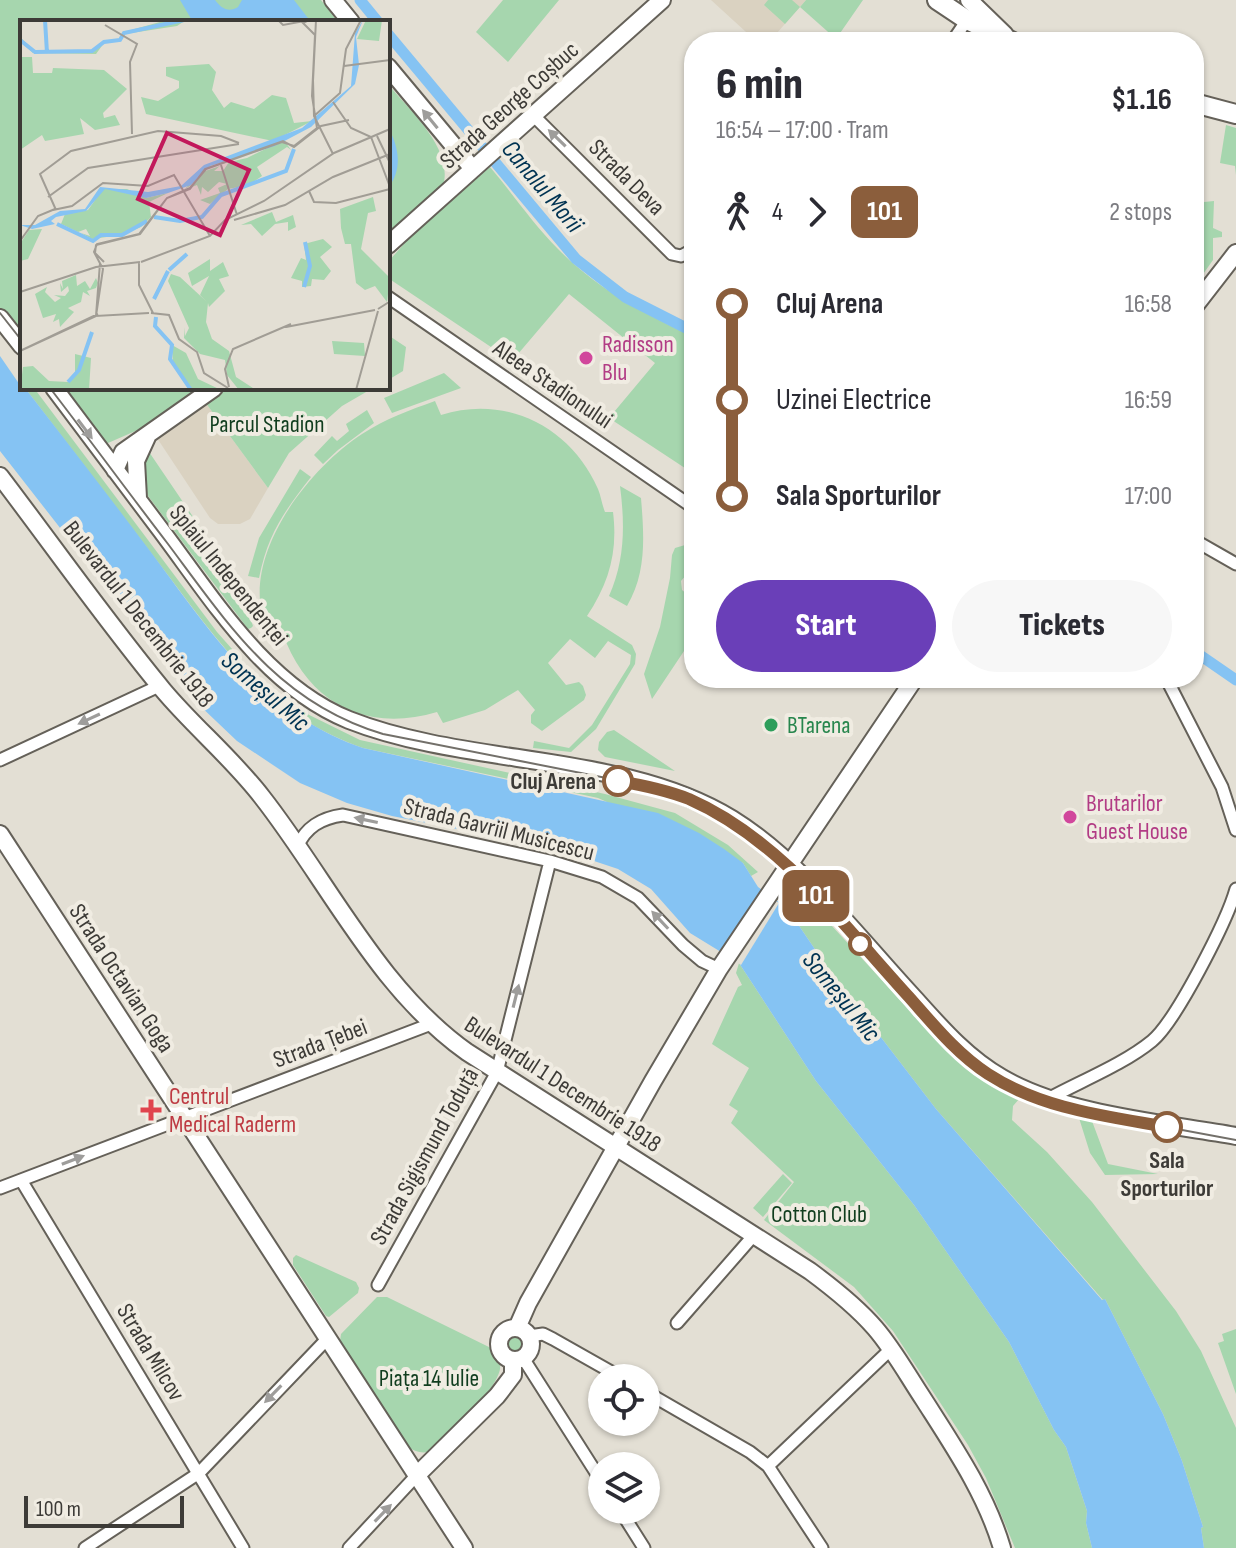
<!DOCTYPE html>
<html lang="en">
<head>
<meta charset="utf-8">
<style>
	body { margin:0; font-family:"Sofia Sans Condensed",sans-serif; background:#f7f7f7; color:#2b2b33; height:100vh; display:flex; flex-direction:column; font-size:30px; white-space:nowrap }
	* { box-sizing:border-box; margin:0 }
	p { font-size:26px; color:#7c7c81 }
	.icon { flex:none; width:44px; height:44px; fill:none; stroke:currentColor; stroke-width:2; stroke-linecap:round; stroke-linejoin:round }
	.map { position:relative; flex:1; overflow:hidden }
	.drawer { position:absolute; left:684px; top:32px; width:520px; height:656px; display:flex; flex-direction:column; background:#fff; border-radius:32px; box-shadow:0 2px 6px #0004 }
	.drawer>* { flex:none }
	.badge { padding:0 16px; border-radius:12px; font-size:28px; line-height:52px }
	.buttons { position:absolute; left:588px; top:1364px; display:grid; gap:16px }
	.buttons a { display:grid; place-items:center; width:72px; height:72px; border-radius:50%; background:#fff; box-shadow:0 2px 6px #0004; font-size:40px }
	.scale { position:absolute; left:24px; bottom:20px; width:160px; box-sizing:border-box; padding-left:8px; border:4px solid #3d3b37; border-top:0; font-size:22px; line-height:28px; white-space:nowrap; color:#3d3b37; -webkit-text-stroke:6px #f0ece2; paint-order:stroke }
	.map>.badge { position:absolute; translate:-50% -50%; box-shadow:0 0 0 4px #fff }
	.legs { display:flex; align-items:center; gap:12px; height:88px; padding:0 32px; font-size:26px }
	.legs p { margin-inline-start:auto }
	.head { display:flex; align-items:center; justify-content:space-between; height:136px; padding:0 32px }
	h1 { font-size:44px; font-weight:800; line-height:60px }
	.cta { display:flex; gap:16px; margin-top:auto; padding:16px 32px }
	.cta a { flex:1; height:92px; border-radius:48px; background:#6a3fb8; color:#fff; font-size:32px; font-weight:800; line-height:92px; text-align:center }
	.cta a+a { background:#f7f7f7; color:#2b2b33 }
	ul { padding:0 32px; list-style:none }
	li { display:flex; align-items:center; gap:28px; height:96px; font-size:30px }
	li i { display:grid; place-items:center; width:12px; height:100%; margin:0 10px; background:currentColor }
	li i::after { content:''; width:20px; height:20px; margin:-10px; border:6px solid; border-radius:50%; background:#fff }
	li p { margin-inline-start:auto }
	li:first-child i { background:linear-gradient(#0000 50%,currentColor 0) }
	li:last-child i { background:linear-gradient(currentColor 50%,#0000 0) }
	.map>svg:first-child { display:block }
	.built { fill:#dad2c1 }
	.green { fill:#a6d6ae }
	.water { fill:#85c3f3 }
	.pier { fill:#e3dfd4 }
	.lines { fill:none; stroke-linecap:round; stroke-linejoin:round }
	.canal { stroke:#85c3f3; stroke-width:11 }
	.street-casing { stroke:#656159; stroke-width:15 }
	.secondary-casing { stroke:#656159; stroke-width:20 }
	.primary-casing { stroke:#656159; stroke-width:22 }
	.street { stroke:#fff; stroke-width:11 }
	.secondary { stroke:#fff; stroke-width:16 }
	.primary { stroke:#fff; stroke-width:18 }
	.tram { stroke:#73706a; stroke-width:2 }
	.oneway { fill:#9e9d9b }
	.line-1-casing { stroke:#fff; stroke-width:18 }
	.line-1 { stroke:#8b5e3c; stroke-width:12 }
	.hotel-dot { fill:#d1479c; stroke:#f0ece2; stroke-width:3 }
	.leisure-dot { fill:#2e9e5b; stroke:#f0ece2; stroke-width:3 }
	.stop-1-dot { fill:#fff; stroke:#8b5e3c; stroke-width:4 }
	.health-dot { fill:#e0444e; stroke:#f0ece2; stroke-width:3 }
	.labels { text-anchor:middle; stroke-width:8; stroke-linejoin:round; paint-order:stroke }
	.street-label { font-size:24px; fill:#3d3b37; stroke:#f0ece2 }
	.hotel-label { font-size:24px; fill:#b23c85; stroke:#f0ece2; text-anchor:start }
	.park-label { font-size:24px; fill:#103d1e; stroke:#f0ece2 }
	.leisure-label { font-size:24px; fill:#27864d; stroke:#f0ece2; text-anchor:start }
	.stop-label { font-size:24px; font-weight:bold; fill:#3d3b37; stroke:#f0ece2; text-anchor:end }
	.health-label { font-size:24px; fill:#be3a42; stroke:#f0ece2; text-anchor:start }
	.water-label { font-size:26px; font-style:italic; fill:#003352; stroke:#f0ece2 }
	.inset-river { fill:none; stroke:#85c3f3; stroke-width:4 }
	.inset-road { fill:none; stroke:#a19d95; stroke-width:2 }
	.view { fill:#c2185b; fill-opacity:0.15; stroke:#c2185b; stroke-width:4 }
	.inset-edge { fill:none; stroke:#3d3b37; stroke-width:4 }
</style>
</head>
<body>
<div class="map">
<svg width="1236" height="1548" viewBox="0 0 1236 1548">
	<rect width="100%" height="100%" fill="#e3dfd4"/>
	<path class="built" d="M711,0H806L769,42H757Z
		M205,402L268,488L250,519L240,524H218L210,518L157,438Z"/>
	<path class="green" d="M0,0H321L338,22H22V338L0,310Z
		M503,0H559L508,62L476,32Z
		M768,0H792L800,7L806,0H863L836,39L800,7L785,24L764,5Z
		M388,84C410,111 454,149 443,186L388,236Z
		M1226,125L1236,128V175L1235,166L1220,163Z
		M490,167C513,194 533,224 558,249C596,288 645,314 694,337V474L609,418L655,363L569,294L512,361L388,278V262L411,236Z
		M1214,201L1213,228L1222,232V237L1213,238V260L1194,287V203Z
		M388,335L406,347L403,371L388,380Z
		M444,373L461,388L392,413L384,398Z
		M25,388H34L217,632L255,675L291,706L360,740L605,794L675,813L728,845L758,872L751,876L743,863L598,798L363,748C261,713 214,634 151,553C109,498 67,443 25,388Z
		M60,388H204L163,419L108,443L102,441Z
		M224,388H373L342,406L289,453L268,488L205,402Z
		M435,401L441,415C506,394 571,427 598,489C601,496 602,505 605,512H613C618,552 609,583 587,616L632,645L636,654L635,664L596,729L571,752L533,748L534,741L569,748L592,725L630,664L631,655L608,641L595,658L570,639L548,663L566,685L579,682L583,686L586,695L584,700L542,731L531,723V715L535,710L518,690L485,710L443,723L437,712C361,735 300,698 279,621L265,625C263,617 261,609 260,601C255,538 313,466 362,434C385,419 410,410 435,401Z
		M367,410L374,423L338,450L323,464L314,455L332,436L337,441L349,431L346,424Z
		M145,446L238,583L253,626L251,628L248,629L148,496L141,475Z
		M300,469L311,477C283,513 268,534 259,578L248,576L259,538Z
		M620,486L641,498C644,535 647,572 627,606L609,596C625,560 625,525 620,486Z
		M685,545L693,551C695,570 692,568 681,581L682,590L687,594L694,593V636L652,699L644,674L660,627L670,578L672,555L675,548Z
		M614,730L675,771L605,757L598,750L599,742L607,732Z
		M789,890H796L808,900L951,1055L987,1082L1019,1099L1013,1106L1012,1120L1047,1152L1092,1202L1176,1311L1201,1351L1236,1428V1548H1204L1201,1528L1203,1527L1182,1461L1163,1414L1105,1299L1103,1300L936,1109L827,967L787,908L778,903L782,897L779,895Z
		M739,963L816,1081L914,1205L1009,1342L1054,1430L1066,1447L1087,1511L1086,1523L1092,1548H1015L986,1478L968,1445L893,1331L854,1287L764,1220L794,1182L731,1123L738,1111L729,1105L749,1068L712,1044L738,987L742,985L736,973Z
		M1079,1118L1092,1121L1108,1164L1158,1174L1105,1175L1090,1153Z
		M783,1174L792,1183L763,1217L753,1208Z
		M296,1255L356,1282L359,1288L358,1293L329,1317L326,1316L293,1265V1258Z
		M377,1297H387L491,1348C497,1354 501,1360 500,1369C498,1387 445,1448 428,1452C419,1454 411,1449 404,1445L340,1341L341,1334Z
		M1236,1329V1394L1218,1343L1224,1341L1222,1334Z
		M503 1344a12 12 0 1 1 24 0a12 12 0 1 1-24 0Z"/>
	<path class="water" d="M180,0H215C221,8 228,13 238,7L242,0H294L311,22H193Z
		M388,127C399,147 403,169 388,188Z
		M0,356L22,388H25C65,440 105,491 144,543C208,627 258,712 363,748L658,813L699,833L724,849L743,863L758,887L787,908L827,967L936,1109L1102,1300L1105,1299L1163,1414L1182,1461L1203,1527L1201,1528L1204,1548H1092L1086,1523L1087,1511L1066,1447L1054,1430L1009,1342L914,1205L816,1081L739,963L690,933L651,889L618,869L558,849L392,816L347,803L300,783L237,741L196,702L0,451Z"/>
	<path class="pier" d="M762,891L779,903L741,965L722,952Z"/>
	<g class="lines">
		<path class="canal" d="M360,0L378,22
			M388,34L576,259L625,297L694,332
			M1194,651L1236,680"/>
		<defs>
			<path id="street" d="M952,42L967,20
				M533,115L672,254L681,256L694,249
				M388,297L694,508
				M1194,540L1236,564
				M1166,678L1222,787L1236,830
				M0,760L159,686
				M297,847C306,827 321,818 343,815L550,861L602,877L638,898L683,945L702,961L719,969
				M1048,1099C1081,1081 1124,1064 1152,1041C1176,1021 1227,921 1236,889
				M21,1180L243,1548
				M0,1188L431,1024
				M378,1285L497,1072L550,861
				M677,1323L754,1235
				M529,1336L543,1334L553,1339L622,1378
				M523,1358L602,1482
				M646,1392L750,1452L768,1466L822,1548
				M768,1466L891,1349
				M620,1510L644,1548
				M85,1548L199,1473L328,1338
				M349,1548L416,1476"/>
			<path id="secondary" d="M333,0L351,22
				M969,0L1005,35
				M388,67L473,169
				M388,245L662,0
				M1194,307L1236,253
				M0,318L22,346
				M54,388C89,435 125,482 160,529C212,598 265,686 349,720C468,767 623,752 732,819C800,861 860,940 915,999C941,1028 967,1058 1002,1078C1066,1115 1163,1123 1236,1136
				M115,470L123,452L214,388
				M0,476C54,547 106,621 163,690C194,727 232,758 262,797C328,881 378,989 467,1052L810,1271C833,1288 856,1306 875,1328C894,1350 908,1376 924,1400C954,1447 986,1494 1002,1548
				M138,498L136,461L147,437
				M0,834L464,1548
				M517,1328L528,1303L653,1081L719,969L915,678
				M499 1344a16 16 0 1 1 32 0a16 16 0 1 1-32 0Z
				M416,1476L497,1396L513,1375V1360"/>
			<path id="primary" d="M937,0L967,20L1013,42
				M1194,103L1236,114"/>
		</defs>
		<use href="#street" class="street-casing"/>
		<use href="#secondary" class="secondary-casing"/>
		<use href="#primary" class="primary-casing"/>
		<use href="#street" class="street"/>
		<use href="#secondary" class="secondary"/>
		<use href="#primary" class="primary"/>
		<path class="tram" d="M0,313L22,341
			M50,388C90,440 128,492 168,544C230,627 279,703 383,734L647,786L691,800L745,830L772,853L806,885L947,1039L988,1074L1024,1095L1064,1108L1236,1140"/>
	</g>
	<defs><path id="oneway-solid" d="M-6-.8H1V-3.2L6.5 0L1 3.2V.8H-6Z" transform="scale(2)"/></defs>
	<g class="oneway">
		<use href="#oneway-solid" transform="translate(430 119) rotate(-129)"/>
		<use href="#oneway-solid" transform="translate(557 138) rotate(-136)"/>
		<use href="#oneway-solid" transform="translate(85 429) rotate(53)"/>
		<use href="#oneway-solid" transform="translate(89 719) rotate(155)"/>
		<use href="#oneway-solid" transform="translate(366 820) rotate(-168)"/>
		<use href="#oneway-solid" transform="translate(660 920) rotate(-133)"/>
		<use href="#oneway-solid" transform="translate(516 996) rotate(-76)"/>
		<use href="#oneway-solid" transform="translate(73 1160) rotate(-21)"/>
		<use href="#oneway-solid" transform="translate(273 1394) rotate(134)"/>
		<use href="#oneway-solid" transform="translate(383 1513) rotate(-46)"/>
	</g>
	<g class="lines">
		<defs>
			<path id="line-1" d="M618,781C642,785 666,790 689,799C780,839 844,926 909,997C933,1024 957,1054 988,1074C1042,1109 1105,1116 1167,1127"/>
		</defs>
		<use href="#line-1" class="line-1-casing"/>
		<use href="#line-1" class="line-1"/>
	</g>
	<g class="hotel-dot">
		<circle cx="586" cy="358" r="8"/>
		<circle cx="1070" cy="817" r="8"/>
	</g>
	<circle class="leisure-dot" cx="771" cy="725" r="8"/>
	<g class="stop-1-dot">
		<circle cx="618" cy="781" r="14"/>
		<circle cx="860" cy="944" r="10"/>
		<circle cx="1167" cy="1127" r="14"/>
	</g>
	<path class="health-dot" d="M147 1098h8v8h8v8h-8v8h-8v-8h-8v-8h8z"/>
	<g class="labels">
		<g class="street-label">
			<text transform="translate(509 105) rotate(-42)" y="8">Strada George Coșbuc</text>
			<text transform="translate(627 177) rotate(45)" y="8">Strada Deva</text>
			<text transform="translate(553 384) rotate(34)" y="8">Aleea Stadionului</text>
			<text transform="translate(229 575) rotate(51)" y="8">Splaiul Independenței</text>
			<text transform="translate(139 614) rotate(52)" y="8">Bulevardul 1 Decembrie 1918</text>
			<text transform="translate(499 829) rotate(14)" y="8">Strada Gavriil Musicescu</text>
			<text transform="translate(122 978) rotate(57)" y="8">Strada Octavian Goga</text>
			<text transform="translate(320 1043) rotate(-21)" y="8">Strada Țebei</text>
			<text transform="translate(563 1084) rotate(33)" y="8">Bulevardul 1 Decembrie 1918</text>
			<text transform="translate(424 1156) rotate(-61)" y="8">Strada Sigismund Toduță</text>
			<text transform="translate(151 1352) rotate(59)" y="8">Strada Milcov</text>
		</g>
		<g class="hotel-label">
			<text x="602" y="352">Radisson<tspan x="602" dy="28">Blu</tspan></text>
			<text x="1086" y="811">Brutarilor<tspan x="1086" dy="28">Guest House</tspan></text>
		</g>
		<g class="park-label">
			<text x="267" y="432">Parcul Stadion</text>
			<text x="819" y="1222">Cotton Club</text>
			<text x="429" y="1386">Piața 14 Iulie</text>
		</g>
		<g class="leisure-label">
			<text x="787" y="733">BTarena</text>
		</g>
		<g class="stop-label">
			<text x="596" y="789">Cluj Arena</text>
			<text x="1167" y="1168" text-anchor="middle">Sala<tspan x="1167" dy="28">Sporturilor</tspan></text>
		</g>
		<g class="health-label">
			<text x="169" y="1104">Centrul<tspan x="169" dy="28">Medical Raderm</tspan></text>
		</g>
		<g class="water-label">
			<text transform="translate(543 186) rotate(50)" y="9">Canalul Morii</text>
			<text transform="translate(266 691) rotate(41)" y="9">Someșul Mic</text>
			<text transform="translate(842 996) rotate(51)" y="9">Someșul Mic</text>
		</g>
	</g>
	<g transform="translate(20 20)">
		<rect width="370" height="370" fill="#e3dfd4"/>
		<path d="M147,0H166L157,6L105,14L99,21L84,23L76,34L13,33L0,21V17L14,31L75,30L83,22L99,20L104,12ZM346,0H362L359,21L337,19ZM0,37H12L13,53H32L33,48L84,50L107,69L83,93L84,98L95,95L100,105L75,110L60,98L64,114L25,121L22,115L0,130ZM189,44L196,52L192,70L204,88L211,82L234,89L252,75L266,78L274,103L292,101L253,121L126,94L121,77L138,81L159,68V61L146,56V47ZM264,120L271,130L267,127L237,147L242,156L229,165L208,169L190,184L180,180L200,173L198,168L207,164L199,162L188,172L182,167L181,175L177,165L172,167L182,152L200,146L194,151H203L209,142L185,149L170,166L165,169L182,150L187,147L227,138ZM83,169H107L126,178L148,173L129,182L131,197L121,207L101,215L72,219L61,213L70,216L66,209L58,212L41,204L45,194L68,190ZM353,177L356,191L348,193L341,229L370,258L367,282L355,266L345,270L336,263L331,224H325L321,208L320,189ZM252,192L256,202L273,195L276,207L268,211V202L255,204L242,216L231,204L221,205ZM22,209L8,239L0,241V224L9,210ZM303,219L312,227L300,237L311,251L304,260L292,259L291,266L282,267V261L271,258L281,238L286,240L284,224ZM190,239V251L203,242L209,256L199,259L205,271L189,287L188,283L186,302L192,319L209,331L216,357L236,370H219L207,355L205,340L180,334L164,318L165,307V316L169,308L148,261L151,254L160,257L187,282L180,275L189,256L172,266L168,253ZM56,255L57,266L65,261L70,269L76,258L78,263L76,268L67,271L70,276L63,272L61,282L48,288L54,292L40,307L39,299L33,302L36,294L23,298L15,274L27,267L25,272L35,282L41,278L34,275L45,276L49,271L48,266L41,272L40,263L43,269L42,261ZM312,321L344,323L345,336L314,334ZM152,325L166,333L178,359L201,370L170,368L153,346ZM55,334L71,338L69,370H0L3,347L13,346L29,361L48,362L55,354Z" fill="#a6d6ae"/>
		<path d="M343,0L336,17L339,45L335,64L291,107L255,126L190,146L171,165L148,173L126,178L85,169L66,191L36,197L31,201L35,204L12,209L0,205H15L40,191L65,189L80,167L128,172L161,166L184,145L282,108L331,66L335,13Z" fill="#85c3f3"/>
		<path class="inset-river" d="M25,0L27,33M0,20L15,32L72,31L84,22L100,20L104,13L164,0M134,197L160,201L182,197L201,175L266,151L274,129M37,204L73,221L81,215H102L127,201M149,250L167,234M284,267L290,246L285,222M134,279L148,251M136,297L135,306L152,325L150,339L171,370M48,362L59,350L72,312"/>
		<path class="inset-road" d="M258,0L263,5L290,0M85,5L117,24L110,42L112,114M324,46L370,40M293,60L294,96L313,134M293,61L296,0M313,82L331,108L351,117L370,167M294,96L320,73L326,29L341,0M357,116L370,143M201,145L217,195M289,171L294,182L316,183L370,169M28,177L68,148L219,124M33,190L52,186L83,163L128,166L154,155L190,216M36,190L20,154L51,131L138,111L201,116L219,123M214,200L265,185L313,157L370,134M370,212V246M0,221L18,196L35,189M84,242L75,233L76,225L120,214L147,178L170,169L185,149L263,121L274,127L301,106L329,100M121,242L190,216L205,200L244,181L314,133L370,109M80,243L76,296L129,293M119,243V265L133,293M0,272L76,247L120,242M358,289L369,282L370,265M131,293L149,295L159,319L177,332L184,353L208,368M266,307L355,290M0,331L78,294M0,331L76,296L83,249L74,232L77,224L119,214L147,178L170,168L186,149L262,122L274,126L297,108L292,76L295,15L283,3L289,0M209,367L205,349L213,329L271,304M336,370L358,291"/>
		<path class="view" d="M147,113L229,150L200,215L118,179Z"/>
		<rect width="370" height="370" class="inset-edge"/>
	</g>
</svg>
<div class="buttons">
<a><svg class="icon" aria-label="locate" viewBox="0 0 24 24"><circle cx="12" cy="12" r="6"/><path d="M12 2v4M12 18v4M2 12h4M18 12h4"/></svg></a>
<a><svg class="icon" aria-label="layers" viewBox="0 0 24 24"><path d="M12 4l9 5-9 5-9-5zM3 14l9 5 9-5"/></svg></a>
</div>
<div class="scale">100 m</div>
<b class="badge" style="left:816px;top:896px;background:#8b5e3c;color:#fff">101</b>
<section class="drawer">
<div class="head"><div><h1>6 min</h1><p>16:54 – 17:00 · Tram</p></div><b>$1.16</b></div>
<div class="legs"><svg class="icon" aria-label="walk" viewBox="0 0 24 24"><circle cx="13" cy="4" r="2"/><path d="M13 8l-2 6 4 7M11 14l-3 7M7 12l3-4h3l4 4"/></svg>4<svg class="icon" aria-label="forward" viewBox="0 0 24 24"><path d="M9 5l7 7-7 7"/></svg><b class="badge" style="background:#8b5e3c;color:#fff">101</b><p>2 stops</p></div>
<ul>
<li><i style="color:#8b5e3c"></i><b>Cluj Arena</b><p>16:58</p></li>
<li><i style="color:#8b5e3c"></i><span>Uzinei Electrice</span><p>16:59</p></li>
<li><i style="color:#8b5e3c"></i><b>Sala Sporturilor</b><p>17:00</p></li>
</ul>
<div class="cta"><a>Start</a><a>Tickets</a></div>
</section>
</div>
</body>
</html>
